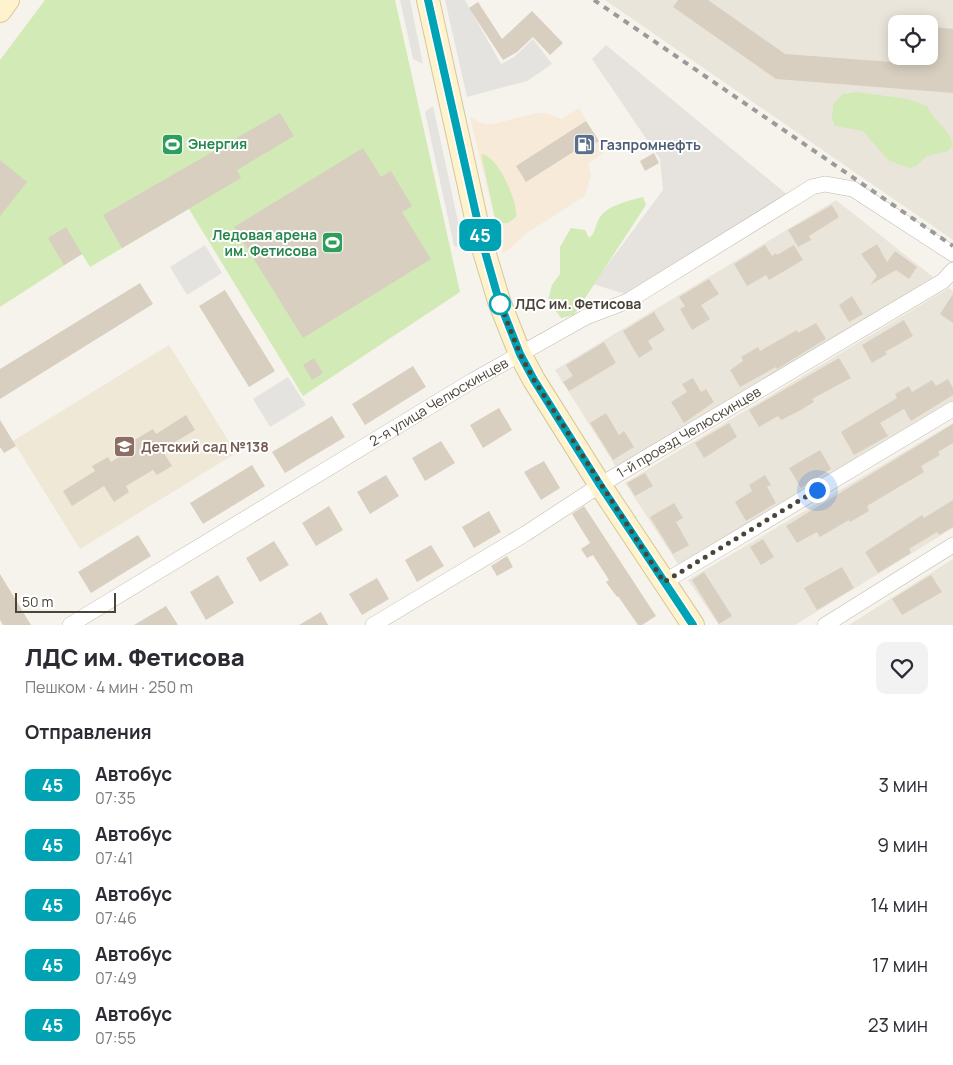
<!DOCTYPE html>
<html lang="ru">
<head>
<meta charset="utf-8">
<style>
	body { margin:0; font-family:Manrope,sans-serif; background:#f2f2f3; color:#2b2b33; height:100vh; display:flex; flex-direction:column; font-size:19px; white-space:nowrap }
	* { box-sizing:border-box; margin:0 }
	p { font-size:16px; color:#7c7c81 }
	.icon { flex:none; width:28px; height:28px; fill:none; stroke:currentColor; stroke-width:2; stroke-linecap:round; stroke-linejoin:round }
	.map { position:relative; height:625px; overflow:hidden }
	.side { display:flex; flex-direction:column; background:#fff; flex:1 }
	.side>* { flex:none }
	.badge { padding:0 10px; border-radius:8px; font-size:18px; line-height:32px }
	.fabs { position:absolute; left:888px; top:15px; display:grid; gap:10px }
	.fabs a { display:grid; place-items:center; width:50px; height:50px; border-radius:10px; background:#fff; box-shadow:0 2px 12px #0003; font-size:25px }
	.scale { position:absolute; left:15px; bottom:12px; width:101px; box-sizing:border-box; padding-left:5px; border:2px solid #4b4439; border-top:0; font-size:14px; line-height:18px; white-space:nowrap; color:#4b4439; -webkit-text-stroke:4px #fff; paint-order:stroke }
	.you { position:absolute; width:25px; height:25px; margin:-12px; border:4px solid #fff; border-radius:50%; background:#1a73e8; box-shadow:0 0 0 8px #1a73e833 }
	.map>.badge { position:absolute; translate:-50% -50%; box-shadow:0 0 0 2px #fff }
	h2 { padding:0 25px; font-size:19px; line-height:45px }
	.round { display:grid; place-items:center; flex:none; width:52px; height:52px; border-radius:10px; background:#f2f2f3 }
	.head { display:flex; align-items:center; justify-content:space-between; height:85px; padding:0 25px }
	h1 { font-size:24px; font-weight:800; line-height:38px }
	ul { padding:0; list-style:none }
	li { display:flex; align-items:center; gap:15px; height:60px; padding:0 25px }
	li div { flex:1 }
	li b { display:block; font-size:19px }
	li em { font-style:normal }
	li .badge { min-width:55px; font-weight:700; text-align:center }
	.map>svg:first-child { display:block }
	.residential { fill:#eae5da; fill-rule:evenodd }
	.commercial { fill:#f7ead8 }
	.industrial { fill:#e6e2dd }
	.education { fill:#efe8d6 }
	.green { fill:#d2eab5 }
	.parking { fill:#e5e3e0 }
	.building { fill:#d8cfc1 }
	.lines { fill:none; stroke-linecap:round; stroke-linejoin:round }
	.street-casing { stroke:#c2bbae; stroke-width:16 }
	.secondary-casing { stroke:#d6c79b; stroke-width:24 }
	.street { stroke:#fff; stroke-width:15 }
	.secondary { stroke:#fff3cd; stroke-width:22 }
	.rail { stroke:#9a9a9a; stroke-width:4; stroke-dasharray:6 6; stroke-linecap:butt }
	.line-casing { stroke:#fff; stroke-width:11 }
	.line { stroke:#00a3b4; stroke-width:8 }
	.walk { stroke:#4b4439; stroke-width:5; stroke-dasharray:0 9 }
	.stop-dot { fill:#fff; stroke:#00a3b4; stroke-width:2.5 }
	.labels { text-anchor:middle; stroke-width:4; stroke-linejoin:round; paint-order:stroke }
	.leisure-label { font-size:14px; font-weight:bold; fill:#27864d; stroke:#fff; text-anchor:start }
	.service-label { font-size:14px; font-weight:bold; fill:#4e5e75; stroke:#fff; text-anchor:start }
	.stop-label { font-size:14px; font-weight:bold; fill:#4b4439; stroke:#fff; text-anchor:start }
	.street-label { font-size:14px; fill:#4b4439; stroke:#fff }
	.education-label { font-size:14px; font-weight:bold; fill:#785e54; stroke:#fff; text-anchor:start }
</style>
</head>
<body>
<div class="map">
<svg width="953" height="625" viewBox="0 0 953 625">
	<rect width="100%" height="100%" fill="#f6f3ec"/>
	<path class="residential" d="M605,0H953V240ZM896,24H929V56H896Z
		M836,200L933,277L618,470L555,370Z
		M949,288L953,291V401L680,567L625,483Z
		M953,423V528L795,625H719L688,580Z
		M953,559V625H849Z"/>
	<path class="commercial" d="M579,108L605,152L588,164L591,175L585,196L527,233L503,254L470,117L484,124H493L537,113H546L562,119Z"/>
	<path class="industrial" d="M606,45L790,197L628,295L593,284L663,190L660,159L592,59Z"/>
	<path class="education" d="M169,345L236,453L80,549L13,441Z"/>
	<path class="green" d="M45,0H395L460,292L303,396L189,209L90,267L82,254L0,307V60Z
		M857,92L908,99L927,106C935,123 948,126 953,145L948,151L927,156L916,166L909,168L888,160L863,131L835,126L832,119L833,104L843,94Z
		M481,154C498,155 518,202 516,217L508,223H500L495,218Z
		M643,197L646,205L574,315L561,318L548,300L552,285L560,274V247L571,228L585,230L589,238C596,232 594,229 598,221C604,206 628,201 643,197Z"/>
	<path class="parking" d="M400,0H410L423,64L413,59Z
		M445,0H465L501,64L514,57L533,39L552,64L527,81L467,97Z
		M433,106L464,249L454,246L425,112Z
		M205,245L222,273L187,295L170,267Z
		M288,377L306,405L270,427L253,399Z"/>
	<path class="building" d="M678,0H708L785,54L931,65L934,27L953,29V93L776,79L673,7Z
		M478,2L502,39L532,11L563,43L550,55L533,37L517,52L503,60L469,8Z
		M280,113L294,136L237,170L241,178L122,248L103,215Z
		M586,121L599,141L583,151L581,147L526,182L516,166Z
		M363,148L381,177L391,171L412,206L402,212L431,259L303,338L234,227Z
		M654,153L659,163L645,171L640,161Z
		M0,160L27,182L0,216Z
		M832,205L839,217L809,236L811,240L798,247L788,230Z
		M66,227L82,254L64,265L48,238Z
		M877,244L887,262L895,251L917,267L909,279L896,270L870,285L877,276L861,254Z
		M765,245L772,256L776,253L777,255L794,245L803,260L769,280L766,275L747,286L734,264Z
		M709,279L719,294L701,305L710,319L692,330L680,309L685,306L679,297Z
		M140,283L153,304L0,399V369Z
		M225,290L275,371L249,387L199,306Z
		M953,294V323L940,314Z
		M852,296L863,314L849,322L839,305Z
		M654,312L665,330L648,341L653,349L639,358L623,331Z
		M904,320L913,336L885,352L887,354L872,363L862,345Z
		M816,323L826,339L777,369L776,367L740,387L730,370L743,361L741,357L758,347L760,351L797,330L798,333Z
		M604,342L616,363L569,391L563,382L573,376L566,365Z
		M314,358L323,373L312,380L303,365Z
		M839,358L851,378L812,399L814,402L799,411L781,420L778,416L759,427L749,410Z
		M413,366L426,387L365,425L352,404Z
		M693,378L701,392L706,389L714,402L684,423L671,402L687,392L682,384Z
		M948,379L953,388V395L911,421L904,409L880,423L888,436L854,455L841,432L897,398L895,394L909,386L912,392L932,380L936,386Z
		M499,408L512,430L483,448L470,425Z
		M606,413L619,435L624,431L634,447L613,460L590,423Z
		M186,415L195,430L162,450L172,466L157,475L153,470L126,486L129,492L114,502L104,486L72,506L63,491L95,471L92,466L108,457L111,462L130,450L126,445L153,429L156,434Z
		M332,416L345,437L285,473L272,452Z
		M0,420L16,446L4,453L0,447Z
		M729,423L737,437L704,458L695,443Z
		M953,424V443L938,452L940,455L921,466L924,472L867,506L869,511L850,522L849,520L820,537L817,532L797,543L786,526Z
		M441,441L455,463L425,481L412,458Z
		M820,450L831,469L801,488L789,468Z
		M544,461L560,488L541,500L524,472Z
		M252,465L265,486L203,524L190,503Z
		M645,473L653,486L635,496L627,483Z
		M386,475L399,496L370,514L357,492Z
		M765,475L771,485L767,487L776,503L746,521L735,502L752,491L749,485Z
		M953,500V527L939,535L937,532L909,549L911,553L878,573L865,552L913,521L922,515L924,518Z
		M674,503L683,518L676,522L689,545L673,554L650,517Z
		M329,506L343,530L316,546L302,523Z
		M584,506L656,616L642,625H638L618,596L617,597L606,582L609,580L593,555L587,558L581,549L590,543L572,514Z
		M489,511L501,532L474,548L462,527Z
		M138,535L151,556L91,593L78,572Z
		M763,539L774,557L761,565L750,547Z
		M274,541L289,565L260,582L246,558Z
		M431,545L444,566L417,582L405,560Z
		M507,556L513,567L497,576L491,566Z
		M842,567L854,588L817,610L804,588Z
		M704,572L732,616L719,624L692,580Z
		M0,574L31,625H3L0,620Z
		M218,575L234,603L206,620L190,592Z
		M931,575L942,592L902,615L892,599Z
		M377,578L389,599L362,615L349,594Z
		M166,606L178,625H134Z
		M321,612L328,625H299Z"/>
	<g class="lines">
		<defs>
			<g id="street">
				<path d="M664,582L953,409"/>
				<path id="s1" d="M70,625L472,381L586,317L628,301L812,187L825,184L853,189L953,254"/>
				<path id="s2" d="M373,625L525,534L600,485L943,281L953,270"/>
				<path d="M825,625L953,545"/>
			</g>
			<path id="secondary" d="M428,0L481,241L499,301L520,354L534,380L600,485L693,625
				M0,11L8,0"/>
		</defs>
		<use href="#street" class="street-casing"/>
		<use href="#secondary" class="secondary-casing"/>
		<use href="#street" class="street"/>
		<use href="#secondary" class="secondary"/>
		<path class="rail" d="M594,0L953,246"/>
	</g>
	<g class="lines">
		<defs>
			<path id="line" d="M428,0L482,241L499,301L520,354L534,380L600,485L693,625"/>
		</defs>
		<use href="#line" class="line-casing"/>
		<use href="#line" class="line"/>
		<path class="walk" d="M500,304L499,301L520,354L534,380L664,582L817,490"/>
	</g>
	<defs>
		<symbol id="stadium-square" viewBox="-11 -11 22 22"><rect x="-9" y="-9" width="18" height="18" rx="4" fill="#2e9e5b" stroke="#fff"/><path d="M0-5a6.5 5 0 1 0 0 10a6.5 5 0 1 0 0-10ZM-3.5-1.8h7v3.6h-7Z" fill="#fff"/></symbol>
		<symbol id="fuel-square" viewBox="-11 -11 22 22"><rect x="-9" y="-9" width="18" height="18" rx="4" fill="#5c6f8a" stroke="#fff"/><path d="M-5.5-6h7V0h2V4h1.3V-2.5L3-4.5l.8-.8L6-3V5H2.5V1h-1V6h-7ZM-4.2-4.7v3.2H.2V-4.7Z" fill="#fff"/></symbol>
		<symbol id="school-square" viewBox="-11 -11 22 22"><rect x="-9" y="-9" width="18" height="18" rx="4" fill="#8d6e63" stroke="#fff"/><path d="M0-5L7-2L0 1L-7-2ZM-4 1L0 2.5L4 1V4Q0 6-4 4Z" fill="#fff"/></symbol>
	</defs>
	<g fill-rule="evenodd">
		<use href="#stadium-square" x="160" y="132" width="25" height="25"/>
		<use href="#fuel-square" x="572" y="132" width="25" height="25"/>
		<use href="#stadium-square" x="320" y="230" width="25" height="25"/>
		<use href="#school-square" x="112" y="434" width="25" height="25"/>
	</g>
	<circle class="stop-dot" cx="500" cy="304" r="10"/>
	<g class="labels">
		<g class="leisure-label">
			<text x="188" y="149">Энергия</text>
			<text x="317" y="240" text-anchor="end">Ледовая арена<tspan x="317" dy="16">им. Фетисова</tspan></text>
		</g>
		<g class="service-label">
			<text x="600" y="150">Газпромнефть</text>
		</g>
		<g class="stop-label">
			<text x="515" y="309">ЛДС им. Фетисова</text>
		</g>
		<g class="street-label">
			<text dy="5" stroke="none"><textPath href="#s1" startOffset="431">2-я улица Челюскинцев</textPath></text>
			<text dy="5" stroke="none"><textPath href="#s2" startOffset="370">1-й проезд Челюскинцев</textPath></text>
		</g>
		<g class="education-label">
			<text x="141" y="452">Детский сад №138</text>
		</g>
	</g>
</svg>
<div class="fabs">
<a><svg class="icon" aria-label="locate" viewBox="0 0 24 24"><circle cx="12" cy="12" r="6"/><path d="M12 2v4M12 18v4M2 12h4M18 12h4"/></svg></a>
</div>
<div class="scale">50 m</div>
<div class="you" style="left:817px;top:490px"></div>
<b class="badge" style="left:480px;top:235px;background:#00a3b4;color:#fff">45</b>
</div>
<section class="side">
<div class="head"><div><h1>ЛДС им. Фетисова</h1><p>Пешком · 4 мин · 250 m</p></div><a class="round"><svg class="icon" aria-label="heart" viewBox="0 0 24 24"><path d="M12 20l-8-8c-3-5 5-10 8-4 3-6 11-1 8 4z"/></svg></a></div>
<h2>Отправления</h2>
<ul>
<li><span class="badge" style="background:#00a3b4;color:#fff">45</span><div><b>Автобус</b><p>07:35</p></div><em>3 мин</em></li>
<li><span class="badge" style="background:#00a3b4;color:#fff">45</span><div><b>Автобус</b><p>07:41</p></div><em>9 мин</em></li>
<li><span class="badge" style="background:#00a3b4;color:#fff">45</span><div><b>Автобус</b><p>07:46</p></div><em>14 мин</em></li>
<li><span class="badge" style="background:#00a3b4;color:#fff">45</span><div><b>Автобус</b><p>07:49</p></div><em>17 мин</em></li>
<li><span class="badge" style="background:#00a3b4;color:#fff">45</span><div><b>Автобус</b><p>07:55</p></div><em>23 мин</em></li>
</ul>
</section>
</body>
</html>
